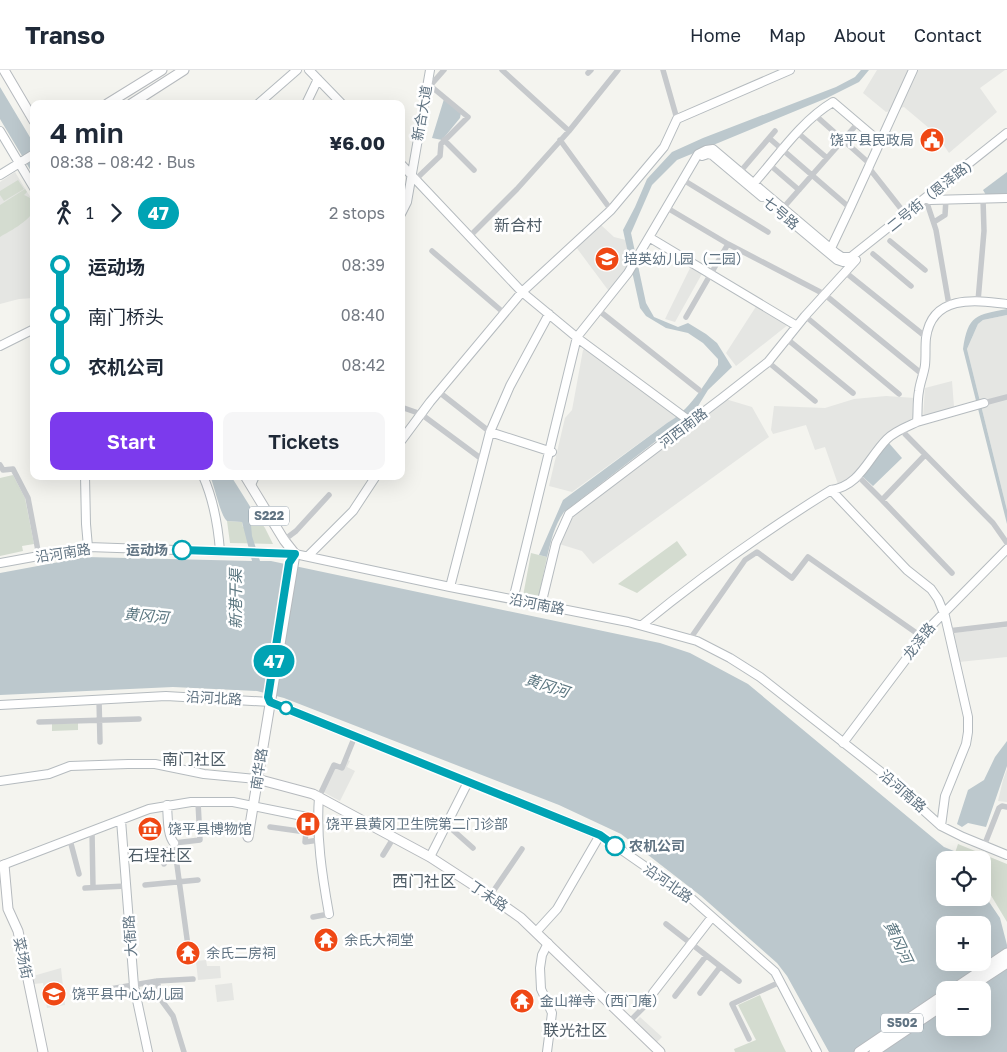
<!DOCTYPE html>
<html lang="en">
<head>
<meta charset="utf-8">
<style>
	body { margin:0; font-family:"Golos Text","Noto Sans SC",sans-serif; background:#f6f6f7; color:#1f2937; height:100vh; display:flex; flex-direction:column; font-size:19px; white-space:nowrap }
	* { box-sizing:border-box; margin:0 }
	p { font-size:16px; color:#747a83 }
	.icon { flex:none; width:28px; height:28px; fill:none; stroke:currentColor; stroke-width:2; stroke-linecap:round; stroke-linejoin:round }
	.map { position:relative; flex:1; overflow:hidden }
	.drawer { position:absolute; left:30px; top:30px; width:375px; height:380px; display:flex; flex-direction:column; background:#fff; border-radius:10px; box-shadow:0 5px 20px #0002 }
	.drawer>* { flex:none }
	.badge { padding:0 10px; border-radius:16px; font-size:18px; line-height:32px }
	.tools { position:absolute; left:936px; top:781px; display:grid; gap:10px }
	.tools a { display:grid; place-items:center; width:55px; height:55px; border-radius:10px; background:#fff; box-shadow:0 5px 20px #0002; font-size:25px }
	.map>.badge { position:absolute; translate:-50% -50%; box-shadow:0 0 0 2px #fff }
	.legs { display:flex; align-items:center; gap:8px; height:55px; padding:0 20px; font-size:16px }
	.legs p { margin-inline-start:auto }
	.overview { display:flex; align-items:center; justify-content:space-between; height:85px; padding:0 20px }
	h1 { font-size:28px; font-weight:600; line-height:38px }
	.primary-button { display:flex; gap:10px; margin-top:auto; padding:10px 20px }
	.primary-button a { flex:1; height:58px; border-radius:10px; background:#7c3aed; color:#fff; font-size:20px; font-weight:600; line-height:58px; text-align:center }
	.primary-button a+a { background:#f6f6f7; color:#1f2937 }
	ul { padding:0 20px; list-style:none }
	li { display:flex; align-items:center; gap:18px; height:50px; font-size:19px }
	li i { display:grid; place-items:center; width:8px; height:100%; margin:0 6px; background:currentColor }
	li i::after { content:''; width:12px; height:12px; margin:-6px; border:4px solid; border-radius:50%; background:#fff }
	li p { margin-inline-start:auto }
	li:first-child i { background:linear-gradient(#0000 50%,currentColor 0) }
	li:last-child i { background:linear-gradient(currentColor 50%,#0000 0) }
	header { display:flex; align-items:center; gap:30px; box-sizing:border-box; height:70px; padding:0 25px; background:#fff; border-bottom:1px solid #e0e1e3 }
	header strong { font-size:24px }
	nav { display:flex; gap:28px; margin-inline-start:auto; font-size:18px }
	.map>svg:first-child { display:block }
	.built { fill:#e5e6e3 }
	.green { fill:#d4dcd0 }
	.water { fill:#bcc8cd; fill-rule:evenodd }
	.pier { fill:#f4f4ef }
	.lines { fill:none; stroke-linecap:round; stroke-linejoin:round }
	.secondary-casing { stroke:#b5bbbf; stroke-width:10 }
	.primary-casing { stroke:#b6babe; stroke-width:11 }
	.street { stroke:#c6c9cc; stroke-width:5.5 }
	.secondary { stroke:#fff; stroke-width:8 }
	.primary { stroke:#fff; stroke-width:9 }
	.line-1-casing { stroke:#fff; stroke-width:11 }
	.line-1 { stroke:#00a3b4; stroke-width:8 }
	.stop-1-dot { fill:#fff; stroke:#00a3b4; stroke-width:2.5 }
	.labels { text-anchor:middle; stroke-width:5; stroke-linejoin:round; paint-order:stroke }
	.shield { fill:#fff; stroke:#909ea8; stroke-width:1 }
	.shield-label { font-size:12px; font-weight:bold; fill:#617483 }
	.street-label { font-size:14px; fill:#617483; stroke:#fff }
	.poi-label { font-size:14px; fill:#617483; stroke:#fff; text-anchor:start }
	.stop-label { font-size:14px; font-weight:bold; fill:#617483; stroke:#fff; text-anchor:end }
	.water-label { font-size:15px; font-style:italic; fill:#5c7781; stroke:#fff }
	.quarter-label { font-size:16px; fill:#4f5d67; stroke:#fff }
</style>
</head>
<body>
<header>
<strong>Transo</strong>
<nav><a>Home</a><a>Map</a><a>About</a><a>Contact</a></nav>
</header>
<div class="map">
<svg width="1007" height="982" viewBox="0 0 1007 982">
	<rect width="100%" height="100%" fill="#f4f4ef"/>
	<path class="built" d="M877,0H1005L980,18L997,42L949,83L936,64L904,37L886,42L863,23Z
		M15,102L34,133V228L19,229L0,234V112Z
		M601,155L614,167L626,170L628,183L630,195L611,224L576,177Z
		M691,196L703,202L675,252L665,249Z
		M757,235L789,254L736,296L726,283Z
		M1007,245V440L967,279L978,254L983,250Z
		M586,278L591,280L677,347L667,353L572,422L549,416L565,348L572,340L583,280Z
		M952,311L954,337L923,347L925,318Z
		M886,326L915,328L916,351L903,356L857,405L839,417L825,377L815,380L806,355L773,364L771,360L774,336L825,338L854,329Z
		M722,328L752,337L769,367L593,494L582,481L556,473L569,444Z
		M1007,557V587L959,592L953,563Z
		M344,688L350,691L347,697L355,701L340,731L323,722L336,697H340Z
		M1007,699V732L998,731L1003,710Z
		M206,890L207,896H220L221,908L198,910L196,891Z
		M61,898L65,935L47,938L43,913L34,914L33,906Z
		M232,913L234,930L217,932L215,915Z
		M640,947L662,967L655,974L633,954Z"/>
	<path class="green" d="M18,110L24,119L4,131L0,125V121Z
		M25,119L27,122L24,125C55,138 12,160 0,167V135Z
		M13,405L25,428L34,474L22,476L23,481L0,486V408Z
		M256,446L265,458L273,474L230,473L227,451L242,452L243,457L251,455Z
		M677,471L687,485L637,523L618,514Z
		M531,483L547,487L538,530L523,526Z
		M78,653V660L52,661V654Z
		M958,774L1007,794V852L983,812L982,790H956L955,783Z
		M760,925L782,974L786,982H735L734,979L756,970L738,935Z"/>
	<path class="water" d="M861,0H869L859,12L827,28L677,90L652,115L631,163L646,233L654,247L678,257L688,253L706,264L717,273L732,297L708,320L695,341L564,442C554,456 551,471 547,487L539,485L563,430L667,353C689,341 703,316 718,295V289L703,273L688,263L666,258L646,246L640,238L623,160L635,137L647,109L672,82L703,68L836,17L855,7Z
		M0,17L34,74V106L0,49Z
		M444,29L461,43L460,48L442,70L432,68Z
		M1007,102V125H986L983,120Z
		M1007,239V245L983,250L978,254L967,279L1007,440V454L963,279C968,245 976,245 1007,239Z
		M888,372L902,388L873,416L862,406Z
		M210,406H231L256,446L251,455L252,466L260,491H271L660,573L690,583L748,614L944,777L954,781L960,790H945V828H982L983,823L1000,848L1007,875V982H829L787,906L777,893L701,826L621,764L559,735L284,628L257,621L173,617L0,625V503L86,487L252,491L242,452L227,451C220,445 215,417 210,406ZM945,855H982V892H945ZM945,920H982V958H945Z
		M1007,671V696L986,757L968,753L962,757L957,754L968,720L984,710L995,687Z"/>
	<path class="pier" d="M287,492L297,494L275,627L265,626Z"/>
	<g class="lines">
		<defs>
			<path id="secondary" d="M309,0L342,34
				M258,34L297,0
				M306,34L318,9
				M0,61L34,118
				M702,86L708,84L712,85L762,127
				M401,94L522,222L580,270L691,352
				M0,105L34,84
				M754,113C778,86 801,51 833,32L880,72
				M930,130L1007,128
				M401,144L407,132L430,0
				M795,155L837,190L843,192H853
				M652,169L797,256
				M827,181L832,176L850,138L913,0
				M0,276L34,259
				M917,352L984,333
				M490,362L552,382
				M401,371L430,332L522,222L611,140L664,77L677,49L790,0
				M85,406L86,454L88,477
				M203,406C214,431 218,455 220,481
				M251,415L255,406
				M831,420L907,500L931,519L938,529L945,546L968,647V662L966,674L945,726L941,756
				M308,486L353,441L376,406
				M0,493L88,477L295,484L450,517L628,552L697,571L730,588L760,607L881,702L941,756L963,767L1007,785
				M450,517L490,362L510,316L549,244
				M513,530L577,267L628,203L698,84L706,80L713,79L836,183L842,187H851L1007,63
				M541,535L556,473L569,444L722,328L768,292L805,246L856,190
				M642,555C702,506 765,461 831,420C860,416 868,388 887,369C895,361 906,357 917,352C918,342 917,331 919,321C920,312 924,304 925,295C926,286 925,277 926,268C932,224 975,230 1007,234
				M0,635L166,626L270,632L600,765L692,829L775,902L817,982
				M843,673L931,556L1007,479
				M0,711L49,704L70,696L128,694H155L204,704L257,709
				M319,727C316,766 322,805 329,844
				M167,735C168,747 167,765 174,773
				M121,750L134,916L148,982
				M430,787L468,712
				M0,796L149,739L191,732H233L317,749
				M536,862L557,839L600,765
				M651,930L653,923L712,847
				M547,982L552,943L541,919L540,898L542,885L548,873"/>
			<path id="primary" d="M4,0L34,51
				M107,34L162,0
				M131,34L184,0
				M245,406L284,470L295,484
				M257,709L313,724L430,787L490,826L521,848L660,982
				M248,767L295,484
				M4,795L8,839L18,861L43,982
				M952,920L1007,883
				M966,920L1007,893
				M859,982L945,924
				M874,982L945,934"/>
		</defs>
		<use href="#secondary" class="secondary-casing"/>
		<use href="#primary" class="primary-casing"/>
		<path class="street" d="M502,0L569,61L618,0
			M663,0L677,49
			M588,3L591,0
			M429,17L444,0
			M815,45L870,94
			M798,63L827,88
			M769,68L850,138
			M444,70L474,100
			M560,70L611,140
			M770,95L799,120
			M869,98L906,145
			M740,102L775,61
			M416,109L440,86L441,74L468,47L427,13
			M685,111L768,162
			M927,133L936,160L949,235
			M783,138L858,53
			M669,139L728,174L824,224L922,304
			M934,152L945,145L946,129
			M469,167L517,119L569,61
			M890,171L925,200
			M432,181L504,243
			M873,184L911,216
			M845,202L926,267
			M978,231L984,161L983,129
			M602,243L699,320
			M805,246L899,324
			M686,247L728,174
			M787,269L853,323
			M768,292L815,331
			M439,322L490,362
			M984,333L1007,327
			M401,337L421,344L483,390
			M904,358L905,364L993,453L1007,473
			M0,395L3,400L13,399L28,428L39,486
			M858,406L882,430L925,385
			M882,430L952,503
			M284,470L296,461L329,425
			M948,561L1007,554
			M690,569L745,490L757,482L792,508L808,487L925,569
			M99,629L100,672
			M39,652L139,649
			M319,727L334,695L342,698L355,666
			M446,754L473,778
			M270,757L306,762L305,772L319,770
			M92,761L93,817
			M70,770L79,804
			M984,776L999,738L1002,736L1007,737
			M139,781L163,780
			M383,785L394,767
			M164,794L163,780L176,779
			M145,815L198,810
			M85,818L126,816
			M490,826L522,779
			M313,847L329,844
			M666,854L739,911
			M188,876L174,773L200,770L198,732
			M157,911L162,931L173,946L184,982
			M110,919L157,911L193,909
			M700,923L720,897
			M675,926L706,886
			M629,952L651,930
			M749,969L732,934L780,912"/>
		<use href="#secondary" class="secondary"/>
		<use href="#primary" class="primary"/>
	</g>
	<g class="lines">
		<defs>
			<path id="line-1" d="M182,480L295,484L289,493L268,627L270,632L600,765L615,776"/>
		</defs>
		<use href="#line-1" class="line-1-casing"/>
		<use href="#line-1" class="line-1"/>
	</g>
	<defs>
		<symbol id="civic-disc" viewBox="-11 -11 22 22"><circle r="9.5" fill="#ef4815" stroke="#fff"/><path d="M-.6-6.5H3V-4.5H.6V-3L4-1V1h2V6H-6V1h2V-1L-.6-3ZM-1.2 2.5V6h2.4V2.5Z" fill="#fff"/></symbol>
		<symbol id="school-disc" viewBox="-11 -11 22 22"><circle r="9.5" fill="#ef4815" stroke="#fff"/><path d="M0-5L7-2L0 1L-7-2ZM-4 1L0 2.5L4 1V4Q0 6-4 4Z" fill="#fff"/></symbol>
		<symbol id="hospital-disc" viewBox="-11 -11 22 22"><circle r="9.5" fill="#ef4815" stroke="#fff"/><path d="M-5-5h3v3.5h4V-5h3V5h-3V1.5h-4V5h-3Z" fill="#fff"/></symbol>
		<symbol id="museum-disc" viewBox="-11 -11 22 22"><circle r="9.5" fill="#ef4815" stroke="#fff"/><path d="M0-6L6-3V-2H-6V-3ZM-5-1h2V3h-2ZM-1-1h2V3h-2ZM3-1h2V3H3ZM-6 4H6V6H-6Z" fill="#fff"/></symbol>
		<symbol id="temple-disc" viewBox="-11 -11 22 22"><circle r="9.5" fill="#ef4815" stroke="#fff"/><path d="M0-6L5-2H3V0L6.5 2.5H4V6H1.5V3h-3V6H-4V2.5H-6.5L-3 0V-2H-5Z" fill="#fff"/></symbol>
	</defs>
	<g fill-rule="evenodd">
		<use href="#civic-disc" x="918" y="56" width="28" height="28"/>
		<use href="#school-disc" x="593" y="175" width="28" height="28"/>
		<use href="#hospital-disc" x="294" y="740" width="28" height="28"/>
		<use href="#museum-disc" x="136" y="745" width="28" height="28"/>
		<use href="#temple-disc" x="312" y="856" width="28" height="28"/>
		<use href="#temple-disc" x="174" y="869" width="28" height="28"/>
		<use href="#school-disc" x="40" y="910" width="28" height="28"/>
		<use href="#temple-disc" x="508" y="917" width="28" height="28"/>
	</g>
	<g class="stop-1-dot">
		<circle cx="182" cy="480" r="9"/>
		<circle cx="286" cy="638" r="6"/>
		<circle cx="615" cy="776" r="9"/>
	</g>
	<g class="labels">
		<g class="shield">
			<rect x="249" y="436.5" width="40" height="19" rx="4"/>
			<rect x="881" y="943.5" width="42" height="19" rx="4"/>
		</g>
		<g class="shield-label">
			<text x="269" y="450">S222</text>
			<text x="902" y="957">S502</text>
		</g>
		<g class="street-label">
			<text transform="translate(422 43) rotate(-80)" y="5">新合大道</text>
			<text transform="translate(929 126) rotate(-39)" y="5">二号街（恩泽路)</text>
			<text transform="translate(781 143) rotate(41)" y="5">七号路</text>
			<text transform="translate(683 358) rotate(-37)" y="5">河西南路</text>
			<text transform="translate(63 483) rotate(-9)" y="5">沿河南路</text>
			<text transform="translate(537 534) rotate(11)" y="5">沿河南路</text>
			<text transform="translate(919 571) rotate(-52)" y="5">龙泽路</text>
			<text transform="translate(214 628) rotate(3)" y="5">沿河北路</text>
			<text transform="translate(259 699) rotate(-81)" y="5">南华路</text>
			<text transform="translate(903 721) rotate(41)" y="5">沿河南路</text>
			<text transform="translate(668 813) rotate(35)" y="5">沿河北路</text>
			<text transform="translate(489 826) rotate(34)" y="5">丁未路</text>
			<text transform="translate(130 866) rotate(-94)" y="5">大衙路</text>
			<text transform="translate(23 888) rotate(78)" y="5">菜场街</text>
		</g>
		<g class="poi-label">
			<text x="914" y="75" text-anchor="end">饶平县民政局</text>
			<text x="624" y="194">培英幼儿园（二园）</text>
			<text x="326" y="759">饶平县黄冈卫生院第二门诊部</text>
			<text x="168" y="764">饶平县博物馆</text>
			<text x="344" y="875">余氏大祠堂</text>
			<text x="206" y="888">余氏二房祠</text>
			<text x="72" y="929">饶平县中心幼儿园</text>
			<text x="540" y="936">金山禅寺（西门庵）</text>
		</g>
		<g class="stop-label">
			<text x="168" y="485">运动场</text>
			<text x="629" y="781" text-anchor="start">农机公司</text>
		</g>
		<g class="water-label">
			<text transform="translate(236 529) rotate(-90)" y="5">新港干渠</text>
			<text transform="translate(146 546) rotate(5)" y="5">黄冈河</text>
			<text transform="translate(547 616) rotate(18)" y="5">黄冈河</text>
			<text transform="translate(898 872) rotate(64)" y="5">黄冈河</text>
		</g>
		<g class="quarter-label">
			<text x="518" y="161">新合村</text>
			<text x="194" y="695">南门社区</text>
			<text x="160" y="791">石埕社区</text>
			<text x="424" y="817">西门社区</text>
			<text x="575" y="966">联光社区</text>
		</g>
	</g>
</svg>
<div class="tools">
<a><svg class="icon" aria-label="locate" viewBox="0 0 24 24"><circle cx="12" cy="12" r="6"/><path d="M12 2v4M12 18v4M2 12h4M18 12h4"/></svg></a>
<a>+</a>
<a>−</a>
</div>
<b class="badge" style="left:274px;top:591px;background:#00a3b4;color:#fff">47</b>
<section class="drawer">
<div class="overview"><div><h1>4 min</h1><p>08:38 – 08:42 · Bus</p></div><b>¥6.00</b></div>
<div class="legs"><svg class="icon" aria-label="walk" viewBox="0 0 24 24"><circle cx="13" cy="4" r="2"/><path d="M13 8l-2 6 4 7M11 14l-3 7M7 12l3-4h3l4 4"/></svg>1<svg class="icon" aria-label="forward" viewBox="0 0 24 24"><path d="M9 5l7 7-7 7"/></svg><b class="badge" style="background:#00a3b4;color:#fff">47</b><p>2 stops</p></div>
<ul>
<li><i style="color:#00a3b4"></i><b>运动场</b><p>08:39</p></li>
<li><i style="color:#00a3b4"></i><span>南门桥头</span><p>08:40</p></li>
<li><i style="color:#00a3b4"></i><b>农机公司</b><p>08:42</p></li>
</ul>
<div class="primary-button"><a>Start</a><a>Tickets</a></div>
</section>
</div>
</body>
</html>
